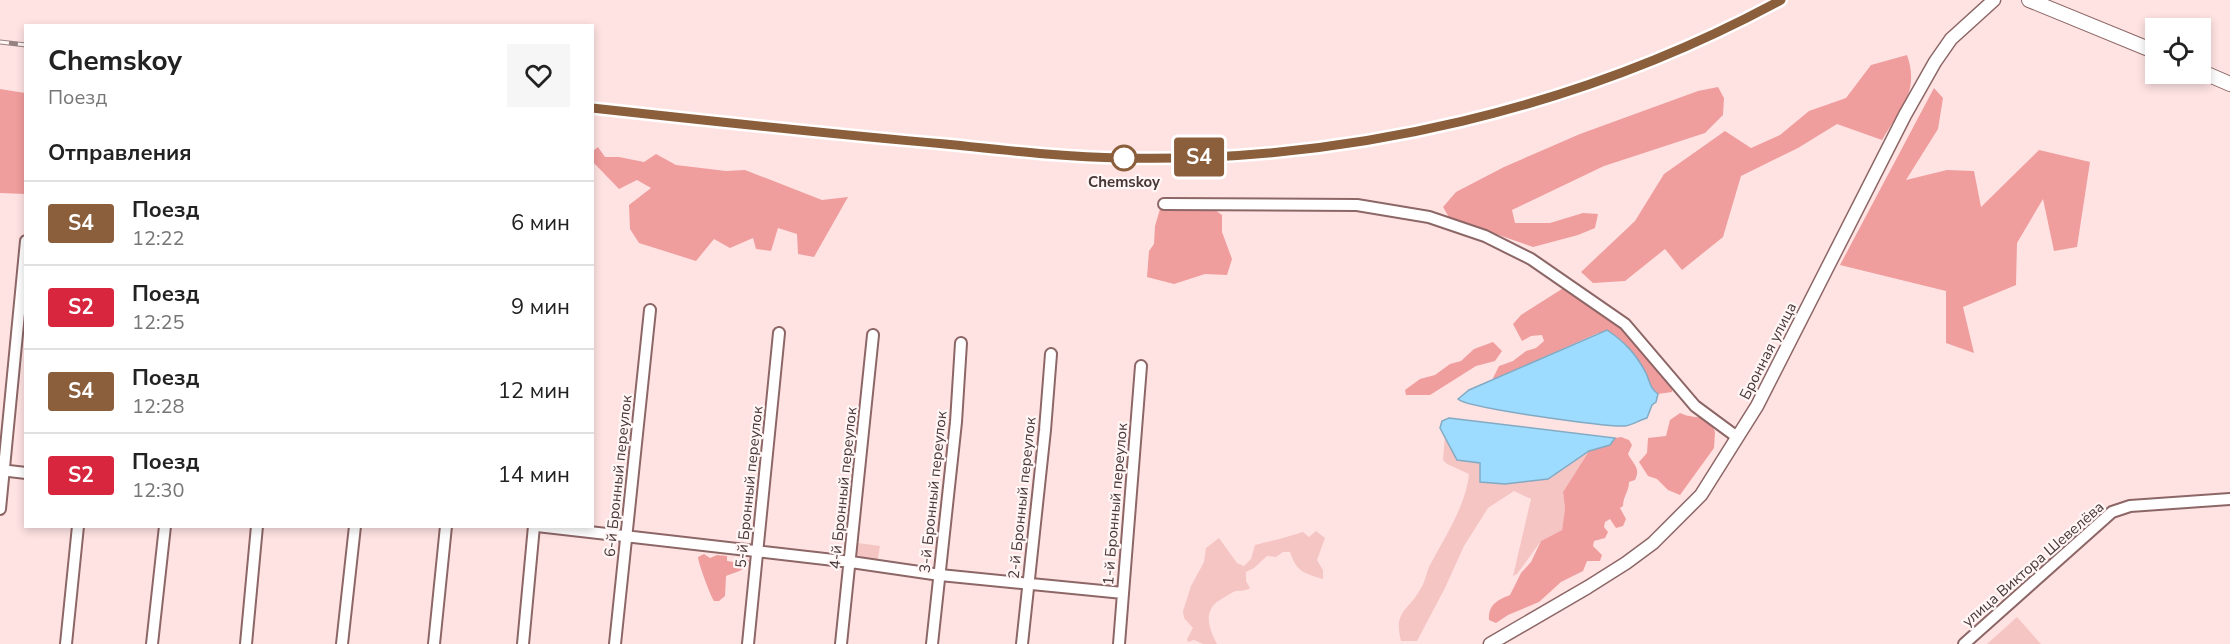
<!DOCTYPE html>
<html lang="ru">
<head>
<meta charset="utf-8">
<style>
	body { margin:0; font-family:"Nunito Sans",sans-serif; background:#f6f6f6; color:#222; height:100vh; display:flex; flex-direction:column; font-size:22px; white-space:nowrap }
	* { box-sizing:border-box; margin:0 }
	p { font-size:20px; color:#767676 }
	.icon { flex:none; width:33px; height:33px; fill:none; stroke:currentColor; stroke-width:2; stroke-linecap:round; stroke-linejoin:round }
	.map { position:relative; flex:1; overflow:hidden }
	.sheet { position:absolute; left:24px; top:24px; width:570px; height:504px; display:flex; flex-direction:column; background:#fff; border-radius:0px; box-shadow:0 3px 9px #0003 }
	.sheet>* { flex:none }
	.badge { padding:0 12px; border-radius:4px; font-size:21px; line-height:39px }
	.fabs { position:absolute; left:2145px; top:18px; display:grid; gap:12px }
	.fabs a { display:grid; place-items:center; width:66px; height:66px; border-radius:0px; background:#fff; box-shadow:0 3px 9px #0003; font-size:30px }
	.map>.badge { position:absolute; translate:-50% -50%; box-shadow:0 0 0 3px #fff }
	h2 { padding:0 24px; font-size:22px; line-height:54px }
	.round { display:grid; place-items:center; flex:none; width:63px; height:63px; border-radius:0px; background:#f6f6f6 }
	.overview { display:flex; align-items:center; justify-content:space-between; height:102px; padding:0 24px }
	h1 { font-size:28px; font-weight:700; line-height:45px }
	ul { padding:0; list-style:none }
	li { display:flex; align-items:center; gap:18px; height:84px; padding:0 24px; border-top:2px solid #e0e0e0 }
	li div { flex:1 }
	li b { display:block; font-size:22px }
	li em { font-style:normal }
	li .badge { min-width:66px; font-weight:700; text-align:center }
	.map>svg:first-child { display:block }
	.green { fill:#f5c5c3 }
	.forest { fill:#f09d9d }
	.water { fill:#9ddbff; stroke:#83aac3; stroke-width:1.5 }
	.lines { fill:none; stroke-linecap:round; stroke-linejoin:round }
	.minor-casing { stroke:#8d6666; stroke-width:14 }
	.tertiary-casing { stroke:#8d6666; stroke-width:15 }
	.secondary-casing { stroke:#8d6666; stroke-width:16 }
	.minor { stroke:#fff; stroke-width:10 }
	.tertiary { stroke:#fff; stroke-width:12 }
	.secondary { stroke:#fff; stroke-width:14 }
	.rail-casing { stroke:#978282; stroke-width:5 }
	.rail { stroke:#fff6f5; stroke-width:3; stroke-dasharray:9; stroke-linecap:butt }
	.line-casing { stroke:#fff; stroke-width:14 }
	.line { stroke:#8b5e3c; stroke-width:9 }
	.stop-dot { fill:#fff; stroke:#8b5e3c; stroke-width:3 }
	.labels { text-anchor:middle; stroke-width:4.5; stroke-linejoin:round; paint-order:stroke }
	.stop-label { font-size:15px; font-weight:bold; fill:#473636; stroke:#fff6f5 }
	.street-label { font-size:15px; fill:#473636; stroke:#fff6f5 }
</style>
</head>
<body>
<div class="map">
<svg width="2230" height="644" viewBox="0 0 2230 644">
	<rect width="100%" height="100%" fill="#ffe3e3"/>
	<path class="green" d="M1445,435L1457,460L1480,463L1481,482L1505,484L1548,479L1589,451L1563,492L1565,509L1562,530L1541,541L1517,574L1513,576L1531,499L1514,491L1488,508L1464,546L1445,588L1417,641H1401C1393,610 1409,611 1421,588C1425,582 1426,574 1429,567C1444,538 1466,506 1469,474L1447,464L1443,460Z
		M1316,531L1325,538L1317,560L1323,570V579C1303,573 1297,572 1290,552H1283L1276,557L1267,556L1254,568L1246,572V581L1250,588C1244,592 1242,590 1236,591C1232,592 1227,596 1223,598C1202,609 1208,626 1217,644H1203L1194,640L1188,642L1187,639L1193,628L1184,618L1183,611L1191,586L1204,562L1206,548L1219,538L1237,563L1244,566L1251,559L1255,545C1272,541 1287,537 1303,532L1309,537Z
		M858,543L880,546L877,563L855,560Z
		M2017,617L2041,644H1987Z"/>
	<path class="forest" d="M1907,55C1920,92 1900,109 1882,140L1837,124L1798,148L1741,176L1723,237L1682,270L1665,249L1625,281L1593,283L1581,272L1635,221L1664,174L1725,131L1751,148L1780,135L1809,111L1846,98L1871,65Z
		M1718,87L1724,98L1723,115L1705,133L1604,166L1512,210L1515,223H1550L1583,213L1598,214L1595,228L1578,235L1533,247L1473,226L1453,224L1443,207L1456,192L1504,167L1580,134L1698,91Z
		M1934,88L1943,98L1938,129L1906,180L1947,170L1974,171L1981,207L2039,150L2090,162L2077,247L2054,251L2043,199L2017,243L2016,285L1963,307L1974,353L1946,343V291L1840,265Z
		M0,89L25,93V194L0,193Z
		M598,147L605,157H619L644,162L656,154L676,165L726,171L745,170L822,200L848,197L814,257L798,254L797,234L778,228L771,251L756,249L753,238L730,248L714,239L696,261L639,243L630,229L629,205L651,188L637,180L619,189L593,162V151Z
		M1209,206L1222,215V232L1232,259L1227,275L1205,274L1174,284L1147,277L1149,251L1154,244L1155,226L1160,209L1177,211Z
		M1565,287L1630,333L1673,382L1672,392L1658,394L1651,388L1646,373L1598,333L1492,380L1499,366L1513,361L1526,351L1536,348L1544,341L1542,335L1531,336L1522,341L1513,324L1521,315Z
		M1493,342L1502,351L1495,361L1476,366L1430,395H1406L1405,390L1420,379L1435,375L1450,364L1461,361L1474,349Z
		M1680,413C1690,418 1699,416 1710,420L1715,432L1714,448L1680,495L1668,490L1657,479L1648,476L1639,462L1647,453L1648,438L1666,436L1670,420Z
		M1621,437L1629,440L1632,445L1628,454C1633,464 1641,468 1635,480L1629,482C1629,491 1623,497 1623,506L1620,508L1626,519L1623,526L1616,528L1610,519L1605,522L1604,527L1608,532L1605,538L1594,541L1593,546L1602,555L1600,561H1587L1583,571L1561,582L1539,602L1508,615L1496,623L1489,620C1488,605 1497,600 1510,595L1521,573L1531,562L1541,541L1562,530L1565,509L1563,492L1589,451L1610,445L1615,438Z
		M704,554L710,558L717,555L727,556V561L734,562L743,558L749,560C746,571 736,572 726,576L725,596L719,601H714C710,595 698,562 698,557Z"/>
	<path class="water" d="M1607,330C1625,342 1636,354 1646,373C1650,382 1650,388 1658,394L1656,402L1652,405L1647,418C1640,420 1632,425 1625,426C1607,427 1466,408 1458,399L1469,390Z
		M1449,418L1615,438L1610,445L1589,451L1548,479L1505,484L1480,482V463L1457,460L1440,428L1442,421Z"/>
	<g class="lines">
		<defs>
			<path id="minor" d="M1164,204L1357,205L1429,217L1485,236L1531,259L1625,324L1695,406L1737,437
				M0,470L26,473
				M0,509L26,241
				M537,526L851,562L940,575L1123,593
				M66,644L78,526
				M152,644L165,526
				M246,644L257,526
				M342,644L355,526
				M434,644L446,526
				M523,644L534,526
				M615,644L650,310
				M748,644L779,333
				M841,644L873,335
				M932,644L956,422L961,343
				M1022,644L1045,430L1051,354
				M1119,644L1141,366
				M1964,644L2112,512L2130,506L2230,499"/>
			<path id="tertiary" d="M1490,644L1588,587L1626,563L1653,543L1701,495L1757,406L1905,115L1935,62L1951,39L1994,0"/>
			<path id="secondary" d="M2029,0L2156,52
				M2200,71L2230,84"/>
		</defs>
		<use href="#minor" class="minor-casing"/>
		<use href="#tertiary" class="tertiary-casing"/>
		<use href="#secondary" class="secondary-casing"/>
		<use href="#minor" class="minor"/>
		<use href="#tertiary" class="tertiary"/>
		<use href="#secondary" class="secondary"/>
		<defs>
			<path id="rail" d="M0,42L26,45
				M592,108C708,121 823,133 939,144C1000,149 1061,157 1122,158C1349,163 1582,108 1781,0"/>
		</defs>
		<use href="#rail" class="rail-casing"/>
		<use href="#rail" class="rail"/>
	</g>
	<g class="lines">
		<defs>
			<path id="line" d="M592,108C710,121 828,134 945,144C1004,150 1063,157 1122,158C1348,163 1582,108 1781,0"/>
		</defs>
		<use href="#line" class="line-casing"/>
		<use href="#line" class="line"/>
	</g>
	<circle class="stop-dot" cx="1124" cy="158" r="12"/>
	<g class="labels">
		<g class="stop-label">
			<text x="1124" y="187">Chemskoy</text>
		</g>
		<g class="street-label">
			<text transform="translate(1768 351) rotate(-63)" y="5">Бронная улица</text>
			<text transform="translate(618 476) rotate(-84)" y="5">6-й Бронный переулок</text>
			<text transform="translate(749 487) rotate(-84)" y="5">5-й Бронный переулок</text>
			<text transform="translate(843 488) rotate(-84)" y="5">4-й Бронный переулок</text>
			<text transform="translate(933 492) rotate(-84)" y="5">3-й Бронный переулок</text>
			<text transform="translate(1022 498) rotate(-84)" y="5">2-й Бронный переулок</text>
			<text transform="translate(1115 504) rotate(-85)" y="5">1-й Бронный переулок</text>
			<text transform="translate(2033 564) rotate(-41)" y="5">улица Виктора Шевелёва</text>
		</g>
	</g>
</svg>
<div class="fabs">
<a><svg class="icon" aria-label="locate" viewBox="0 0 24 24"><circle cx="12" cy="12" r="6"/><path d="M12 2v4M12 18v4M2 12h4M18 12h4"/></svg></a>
</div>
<b class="badge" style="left:1199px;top:157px;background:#8b5e3c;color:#fff">S4</b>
<section class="sheet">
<div class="overview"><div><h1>Chemskoy</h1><p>Поезд</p></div><a class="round"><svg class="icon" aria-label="heart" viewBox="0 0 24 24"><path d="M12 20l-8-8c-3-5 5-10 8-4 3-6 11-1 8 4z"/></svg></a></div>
<h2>Отправления</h2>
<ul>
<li><span class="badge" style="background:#8b5e3c;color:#fff">S4</span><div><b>Поезд</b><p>12:22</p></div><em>6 мин</em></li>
<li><span class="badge" style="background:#d7263d;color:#fff">S2</span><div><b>Поезд</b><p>12:25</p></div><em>9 мин</em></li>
<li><span class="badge" style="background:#8b5e3c;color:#fff">S4</span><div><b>Поезд</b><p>12:28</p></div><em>12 мин</em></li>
<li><span class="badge" style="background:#d7263d;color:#fff">S2</span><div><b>Поезд</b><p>12:30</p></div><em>14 мин</em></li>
</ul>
</section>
</div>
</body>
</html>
